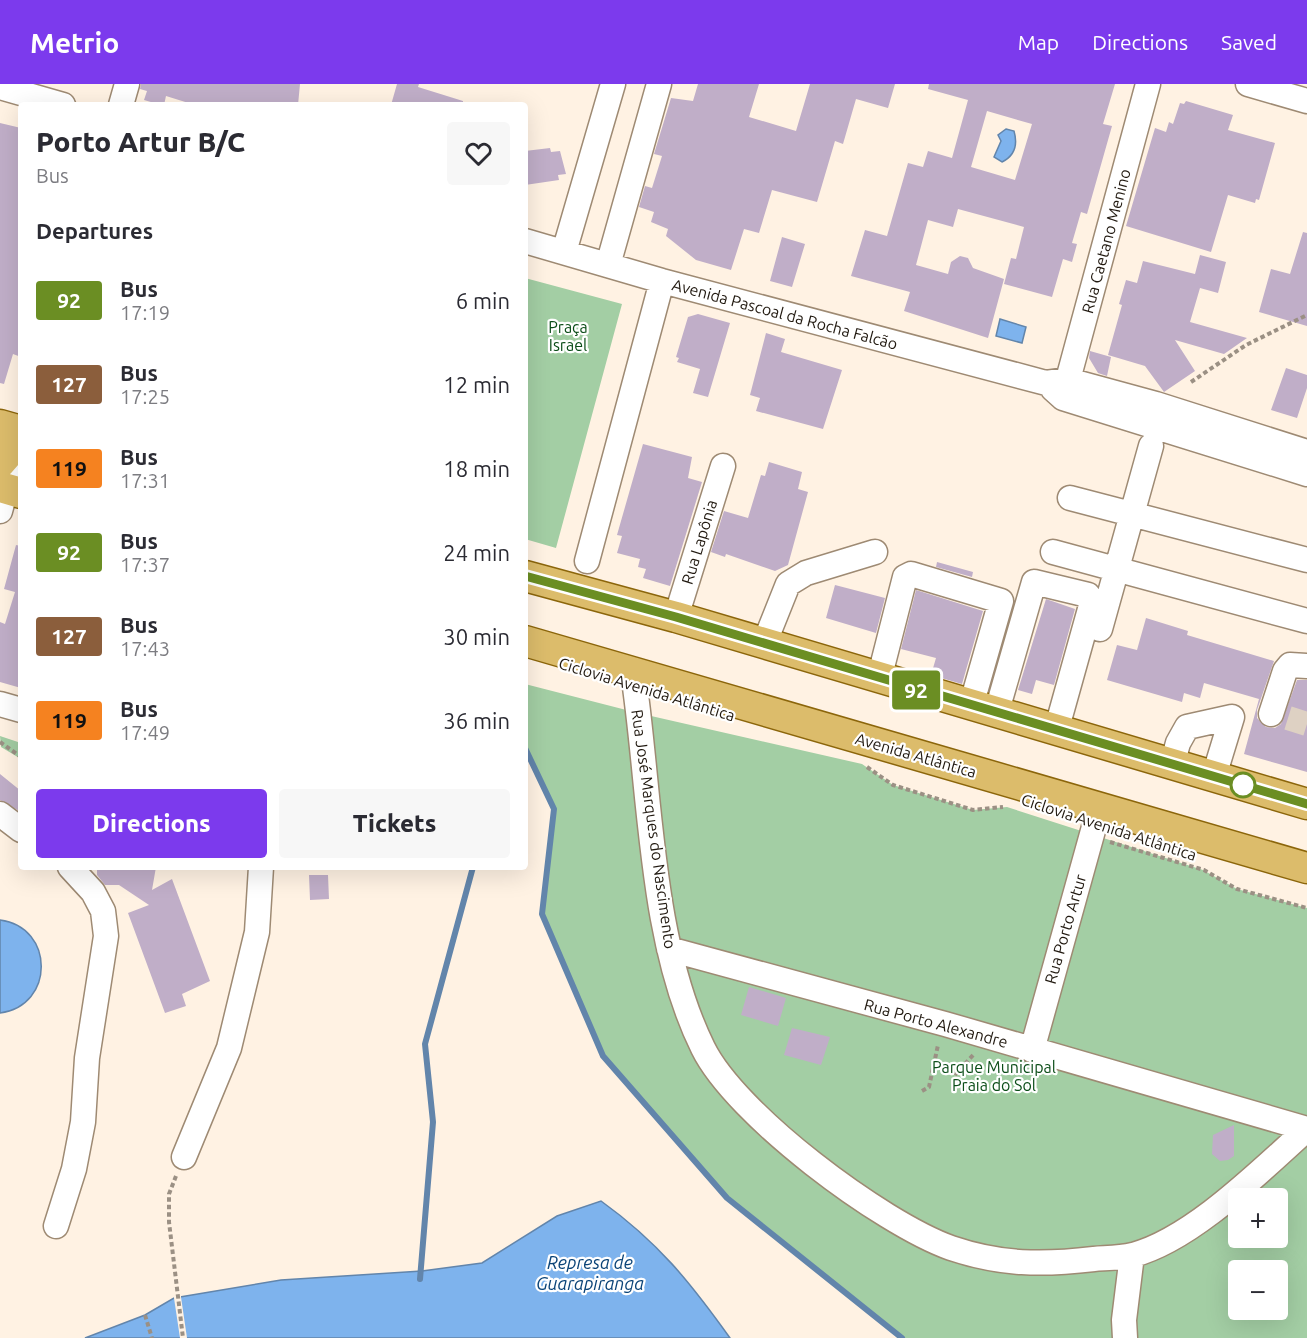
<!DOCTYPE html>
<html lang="en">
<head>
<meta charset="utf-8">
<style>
	body { margin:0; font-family:Ubuntu,sans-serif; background:#f7f7f7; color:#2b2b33; height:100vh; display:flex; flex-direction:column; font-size:22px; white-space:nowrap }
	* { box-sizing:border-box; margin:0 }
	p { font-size:20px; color:#7c7c81 }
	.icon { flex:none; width:33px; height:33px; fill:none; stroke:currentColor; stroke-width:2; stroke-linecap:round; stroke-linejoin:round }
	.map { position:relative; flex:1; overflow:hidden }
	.details { position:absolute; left:18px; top:18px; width:510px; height:768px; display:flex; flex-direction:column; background:#fff; border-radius:6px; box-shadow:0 6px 24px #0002 }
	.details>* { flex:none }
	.badge { padding:0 12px; border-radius:4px; font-size:21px; line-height:39px }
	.fabs { position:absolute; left:1228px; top:1104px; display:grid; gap:12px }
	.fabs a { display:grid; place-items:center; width:60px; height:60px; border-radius:6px; background:#fff; box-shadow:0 6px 24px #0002; font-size:30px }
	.map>.badge { position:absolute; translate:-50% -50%; box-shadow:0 0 0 3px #fff }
	h2 { padding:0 18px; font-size:22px; line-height:54px }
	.round { display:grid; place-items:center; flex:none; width:63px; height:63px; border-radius:6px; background:#f7f7f7 }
	.head { display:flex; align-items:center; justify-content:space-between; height:102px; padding:0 18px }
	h1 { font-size:28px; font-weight:800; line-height:45px }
	.action { display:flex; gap:12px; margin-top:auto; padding:12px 18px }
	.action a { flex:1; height:69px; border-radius:6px; background:#7c3aed; color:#fff; font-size:24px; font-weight:800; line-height:69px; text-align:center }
	.action a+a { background:#f7f7f7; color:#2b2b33 }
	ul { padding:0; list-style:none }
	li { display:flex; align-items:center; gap:18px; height:84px; padding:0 18px }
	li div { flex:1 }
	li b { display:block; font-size:22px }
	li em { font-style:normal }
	li .badge { min-width:66px; font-weight:700; text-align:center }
	header { display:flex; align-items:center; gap:36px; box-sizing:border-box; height:84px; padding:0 30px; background:#7c3aed; color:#fff }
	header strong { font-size:28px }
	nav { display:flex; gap:33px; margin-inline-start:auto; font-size:21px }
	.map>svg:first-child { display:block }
	.green { fill:#a3cea4; fill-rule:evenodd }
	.water { fill:#7eb3ed; stroke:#6285ab; stroke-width:1.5 }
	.pier { fill:#fff2e3 }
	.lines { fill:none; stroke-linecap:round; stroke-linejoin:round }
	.stream { stroke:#6285ab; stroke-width:6 }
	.building { fill:#c0aec8; fill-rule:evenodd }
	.minor-tunnel { stroke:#ded1c3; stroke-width:24; stroke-dasharray:24 12; stroke-linecap:butt }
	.minor-casing { stroke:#9e8a73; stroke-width:27 }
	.major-casing { stroke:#8c660b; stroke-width:33 }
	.path { stroke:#9b9084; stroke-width:4; stroke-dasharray:4.5 3; stroke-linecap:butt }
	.minor { stroke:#fff; stroke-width:24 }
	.major { stroke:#dcbc6b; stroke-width:30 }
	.line-casing { stroke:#fff; stroke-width:14 }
	.line { stroke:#6b8e23; stroke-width:9 }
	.stop-dot { fill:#fff; stroke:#6b8e23; stroke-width:3 }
	.labels { text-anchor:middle; stroke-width:4.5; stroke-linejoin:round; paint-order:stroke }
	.street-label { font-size:16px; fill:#211910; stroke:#fff }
	.park-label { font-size:16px; fill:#0b4d18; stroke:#fff }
	.water-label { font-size:18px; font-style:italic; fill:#0b4478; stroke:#fff }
</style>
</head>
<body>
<header>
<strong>Metrio</strong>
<nav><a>Map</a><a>Directions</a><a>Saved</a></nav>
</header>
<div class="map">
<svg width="1307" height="1254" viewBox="0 0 1307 1254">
	<rect width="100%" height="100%" fill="#fff2e3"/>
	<path class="green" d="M525,194L622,220L556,464L525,455Z
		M525,600L638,629L862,680L893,701L973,726L1007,723L1203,786L1237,805L1307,824V1254H902L727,1114L603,972L542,830L554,725L525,664ZM1239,1114H1278V1154H1239ZM1239,1186H1278V1226H1239Z
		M0,652L21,659V675L1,663Z"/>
	<path class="water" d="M1006,45L1014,47C1018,61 1014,72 1002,78L994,73L1001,57L998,51Z
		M1000,235L1026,243L1022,259L996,252Z
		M0,836C55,843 55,922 0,929Z
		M601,1117C658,1158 690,1198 730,1254H85L145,1231L174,1214L281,1196L422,1187L482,1179L557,1132Z"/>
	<path class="pier" d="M181,1210V1213L187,1254H180L174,1214L173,1211Z"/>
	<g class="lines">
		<path class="stream" d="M525,664L554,725L542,830L603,972L727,1114L902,1254
			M420,1195L433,1038L425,960L473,783"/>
	</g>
	<path class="building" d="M141,0H300L298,21H195L166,12L164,21H161L144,16L147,7L140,5Z
		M397,0H419L418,3L463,17V21H391Z
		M698,0H759L749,33L796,47L810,0H895L888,24L856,15L843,60L835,57L817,118L772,106L759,149L744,145L731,186L696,176L666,152L668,145L651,138L654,128L639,123L645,102L652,104L662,72L654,70L671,14L693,17Z
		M929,0H1115L1103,40L1112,42L1087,130L1081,128L1072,159L1077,160L1072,178L1063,175L1052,213L1004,200L1011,174L1016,175L1024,143L958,125L953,143L928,136L916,181L948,190L951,178L960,172L968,174L973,184L1004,195L988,254L904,227L910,208L851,192L865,146L887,152L908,79L923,83L928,67L952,74L968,16L928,5ZM987,27L1032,40L1015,96L971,83Z
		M1186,17L1233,31L1228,46L1275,59L1259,116L1256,115L1255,119L1228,111L1211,168L1126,142L1155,44L1166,48L1169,38L1173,40L1180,19L1184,20Z
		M0,39L21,44V273L13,270L4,300L0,299Z
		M550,64L551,68L560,67L566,90L558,91L559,96L525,101V67Z
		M1303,148L1307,149V242L1259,228L1271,185L1290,190Z
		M782,153L805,160L792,203L770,197Z
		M1200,171L1226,178L1218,209L1200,204L1190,238L1247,254L1224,270L1175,256L1195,287L1164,308L1145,282L1108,271L1122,221L1119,220L1126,196L1137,199L1143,177L1195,190Z
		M698,230L730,239L708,313L693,309L700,285L677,278L679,274L676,273L688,233Z
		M766,249L785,255L781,268L842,286L823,345L756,327L760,314L750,311Z
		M1090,267L1111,273L1107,292L1098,289L1089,274Z
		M1286,284L1307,291V304L1297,334L1271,326Z
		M643,360L692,373L688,394L702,398L670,502L643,494L646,485L638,483L640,475L617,469L622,452L617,451Z
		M769,378L802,388L798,405L808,408L788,481L775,487L726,470L725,473L711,468L724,427L748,434L761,391L765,392Z
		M16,461L21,462V604L0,598V538L5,540L15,508L4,505Z
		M937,478L973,488L972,493L936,483Z
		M835,501L885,514L876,549L826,534Z
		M916,506L983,527L962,600L931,591L936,574L901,565Z
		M1046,515L1075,525L1054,601L1036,596L1032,610L1018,606Z
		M1146,534L1188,547L1187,551L1274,577L1257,626V634L1266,643L1275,644L1281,640L1297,596H1307V688L1244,670L1259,615L1204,599L1200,614L1184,609L1182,618L1107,596L1117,561L1137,566Z
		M0,690L21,707V728L0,716Z
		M97,783H156L152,806L172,795L210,897L182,910L186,922L165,929L128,829L149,821L119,801H105L97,791Z
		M309,791H328L329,815L310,816Z
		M749,903L786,914L778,942L741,931Z
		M792,944L830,953L821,981L784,971Z
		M1234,1041V1072L1228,1076L1220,1077L1212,1070L1213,1051Z"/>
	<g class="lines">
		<path class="minor-tunnel" d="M1288,634L1307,640"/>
		<defs>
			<path id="minor" d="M1248,0L1307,17
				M0,3L63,21
				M121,21L127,0
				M525,157L662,197L1046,299L1068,296L1156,320L1307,368
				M564,168L613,0
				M608,181L659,0
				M1053,305L1063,314L1307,390
				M1063,314L1148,0
				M0,386L21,388
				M1070,414L1307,476
				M0,427L6,405
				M1053,468L1307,537
				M587,477L662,197
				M676,533L723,382
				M1100,545L1151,362
				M764,560L788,500L806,489L875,468
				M633,589C651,708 649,855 703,964C736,1031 881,1139 951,1164C1001,1181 1043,1181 1094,1175C1106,1174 1120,1174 1133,1171C1193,1155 1261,1086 1307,1045
				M879,595L905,493L911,490L1001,517L971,622
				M0,620L21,626
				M996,630L1034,498L1088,511L1092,518L1056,647
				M1271,630L1285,587L1290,581L1307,582
				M1172,681L1178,659L1187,643L1232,633L1214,692
				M0,730L21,746
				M669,865L945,940L1307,1045
				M1032,966L1099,725
				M184,1073L229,964L257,848L261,783
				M56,1142L74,1085L83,1038L87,974L106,852L103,827L93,808L70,783
				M1125,1254L1124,1236L1132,1171"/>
			<path id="major" d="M0,341L21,347L13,364L0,379
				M0,403L21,409
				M525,492L676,533L1307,720
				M525,557L1307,784"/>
		</defs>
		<use href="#minor" class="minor-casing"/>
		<use href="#major" class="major-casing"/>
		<path class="path" d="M1191,298L1246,261L1307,231
			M0,658L21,673
			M867,683L893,701L973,726L1003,723
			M1110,758L1204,786L1237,805L1307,824
			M953,1006L955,991L974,970
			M922,1007L929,1003L938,961
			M176,1092L169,1110V1138L183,1254
			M145,1231L152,1254"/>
		<use href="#minor" class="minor"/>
		<use href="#major" class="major"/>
	</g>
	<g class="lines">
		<defs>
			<path id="line" d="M525,492L676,533L1307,720"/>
		</defs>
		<use href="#line" class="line-casing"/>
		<use href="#line" class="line"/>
	</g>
	<circle class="stop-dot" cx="1243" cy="701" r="12"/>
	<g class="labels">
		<g class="street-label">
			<text transform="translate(1106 157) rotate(-75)" y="6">Rua Caetano Menino</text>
			<text transform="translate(785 230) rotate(15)" y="6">Avenida Pascoal da Rocha Falcão</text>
			<text transform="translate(699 458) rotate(-73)" y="6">Rua Lapônia</text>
			<text transform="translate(647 605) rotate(17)" y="6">Ciclovia Avenida Atlântica</text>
			<text transform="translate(916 671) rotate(16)" y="6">Avenida Atlântica</text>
			<text transform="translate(1109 743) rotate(18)" y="6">Ciclovia Avenida Atlântica</text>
			<text transform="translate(654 745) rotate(82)" y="6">Rua José Marques do Nascimento</text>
			<text transform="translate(1065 845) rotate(-74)" y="6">Rua Porto Artur</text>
			<text transform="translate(936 939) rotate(15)" y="6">Rua Porto Alexandre</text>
		</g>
		<g class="park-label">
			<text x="568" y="249">Praça<tspan x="568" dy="18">Israel</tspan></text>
			<text x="994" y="989">Parque Municipal<tspan x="994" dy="18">Praia do Sol</tspan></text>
		</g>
		<g class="water-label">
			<text x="590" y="1185">Represa de<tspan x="590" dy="21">Guarapiranga</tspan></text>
		</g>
	</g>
</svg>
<div class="fabs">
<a>+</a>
<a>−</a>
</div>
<b class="badge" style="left:916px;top:606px;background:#6b8e23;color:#fff">92</b>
<section class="details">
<div class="head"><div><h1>Porto Artur B/C</h1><p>Bus</p></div><a class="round"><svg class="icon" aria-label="heart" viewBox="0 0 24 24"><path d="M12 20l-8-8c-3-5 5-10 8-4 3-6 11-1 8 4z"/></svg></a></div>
<h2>Departures</h2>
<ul>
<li><span class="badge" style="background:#6b8e23;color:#fff">92</span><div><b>Bus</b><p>17:19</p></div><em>6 min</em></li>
<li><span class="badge" style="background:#8b5e3c;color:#fff">127</span><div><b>Bus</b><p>17:25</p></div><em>12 min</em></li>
<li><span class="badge" style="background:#f58220;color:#111">119</span><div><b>Bus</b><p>17:31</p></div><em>18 min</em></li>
<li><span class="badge" style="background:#6b8e23;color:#fff">92</span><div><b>Bus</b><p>17:37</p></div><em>24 min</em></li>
<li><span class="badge" style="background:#8b5e3c;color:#fff">127</span><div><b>Bus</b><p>17:43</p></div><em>30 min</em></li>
<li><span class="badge" style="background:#f58220;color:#111">119</span><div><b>Bus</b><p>17:49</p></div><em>36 min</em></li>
</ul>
<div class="action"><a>Directions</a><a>Tickets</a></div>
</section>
</div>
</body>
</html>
